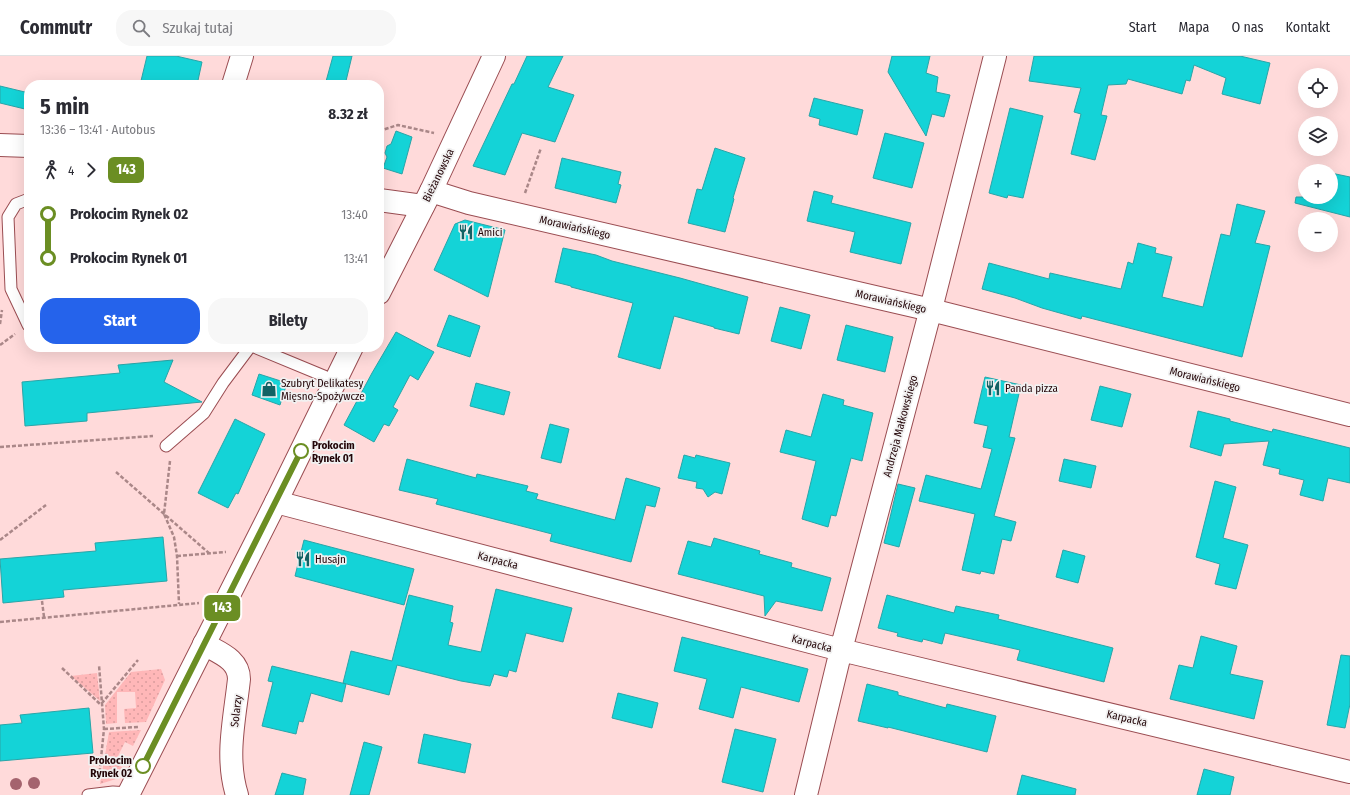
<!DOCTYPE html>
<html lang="pl">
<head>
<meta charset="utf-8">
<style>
	body { margin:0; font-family:"Fira Sans Condensed",sans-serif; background:#f7f7f7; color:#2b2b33; height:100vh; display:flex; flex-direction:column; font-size:15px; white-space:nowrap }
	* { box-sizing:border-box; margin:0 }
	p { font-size:13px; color:#7c7c81 }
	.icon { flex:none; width:22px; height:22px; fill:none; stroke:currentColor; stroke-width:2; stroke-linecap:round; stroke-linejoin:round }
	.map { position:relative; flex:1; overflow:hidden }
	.details { position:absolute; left:24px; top:24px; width:360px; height:272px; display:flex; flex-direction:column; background:#fff; border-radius:16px; box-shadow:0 4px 16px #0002 }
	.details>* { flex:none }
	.badge { padding:0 8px; border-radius:6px; font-size:14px; line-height:26px }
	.fabs { position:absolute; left:1298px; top:12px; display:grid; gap:8px }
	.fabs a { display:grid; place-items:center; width:40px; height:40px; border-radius:50%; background:#fff; box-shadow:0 4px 16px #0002; font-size:20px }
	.map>.badge { position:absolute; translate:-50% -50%; box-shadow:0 0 0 2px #fff }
	.legs { display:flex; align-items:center; gap:6px; height:44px; padding:0 16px; font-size:13px }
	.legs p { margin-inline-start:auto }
	.summary { display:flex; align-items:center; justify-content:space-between; height:68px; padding:0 16px }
	h1 { font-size:22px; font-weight:700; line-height:30px }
	.button { display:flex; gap:8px; margin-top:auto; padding:8px 16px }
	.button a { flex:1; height:46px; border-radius:16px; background:#2563eb; color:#fff; font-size:16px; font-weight:700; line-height:46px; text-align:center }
	.button a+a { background:#f7f7f7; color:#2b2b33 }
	ul { padding:0 16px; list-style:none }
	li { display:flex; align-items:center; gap:14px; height:44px; font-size:15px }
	li i { display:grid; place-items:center; width:6px; height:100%; margin:0 5px; background:currentColor }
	li i::after { content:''; width:10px; height:10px; margin:-5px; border:3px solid; border-radius:50%; background:#fff }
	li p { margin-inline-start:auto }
	li:first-child i { background:linear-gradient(#0000 50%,currentColor 0) }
	li:last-child i { background:linear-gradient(currentColor 50%,#0000 0) }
	header { display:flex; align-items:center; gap:24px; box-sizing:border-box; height:56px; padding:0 20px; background:#fff; border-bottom:1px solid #e1e1e2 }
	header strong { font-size:19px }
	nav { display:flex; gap:22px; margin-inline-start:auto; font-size:14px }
	.search { width:280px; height:36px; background:#f7f7f7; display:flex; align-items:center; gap:10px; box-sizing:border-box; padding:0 14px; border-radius:16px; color:#7c7c81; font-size:15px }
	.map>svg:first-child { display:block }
	.grass { fill:url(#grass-dots) }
	.building { fill:#14d3d7; stroke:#29a5a8 }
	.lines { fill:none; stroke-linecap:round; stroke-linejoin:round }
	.lane-casing { stroke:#9a4d52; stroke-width:13 }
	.street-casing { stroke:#9a4d52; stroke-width:24 }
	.secondary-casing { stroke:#9a4d52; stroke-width:24 }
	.path { stroke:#aa8788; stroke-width:2.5; stroke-dasharray:4 2; stroke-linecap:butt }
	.lane { stroke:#fff; stroke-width:11 }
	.street { stroke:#fff; stroke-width:22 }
	.secondary { stroke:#fff; stroke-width:22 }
	.tree { fill:#a4636e }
	.line-1-casing { stroke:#fff; stroke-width:9 }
	.line-1 { stroke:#6b8e23; stroke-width:6 }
	.stop-1-dot { fill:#fff; stroke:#6b8e23; stroke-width:2 }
	.labels { text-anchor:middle; stroke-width:3.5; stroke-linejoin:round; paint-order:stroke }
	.street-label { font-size:11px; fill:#230508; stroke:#f1f1f1 }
	.poi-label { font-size:11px; fill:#230508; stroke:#f1f1f1; text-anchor:start }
	.stop-label { font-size:11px; font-weight:bold; fill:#230508; stroke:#f1f1f1; text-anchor:start }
</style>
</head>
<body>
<header>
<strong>Commutr</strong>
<div class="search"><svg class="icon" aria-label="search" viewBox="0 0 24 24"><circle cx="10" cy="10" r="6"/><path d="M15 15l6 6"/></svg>Szukaj tutaj</div>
<nav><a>Start</a><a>Mapa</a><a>O nas</a><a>Kontakt</a></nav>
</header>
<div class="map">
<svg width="1350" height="739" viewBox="0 0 1350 739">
	<defs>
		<pattern id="grass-dots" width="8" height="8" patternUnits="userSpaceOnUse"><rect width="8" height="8" fill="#ffb7b8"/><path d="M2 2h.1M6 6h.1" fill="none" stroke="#da9c9d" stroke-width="1.8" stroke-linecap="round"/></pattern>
	</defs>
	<rect width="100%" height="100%" fill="#ffdada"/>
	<path class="grass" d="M161,613L165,624L146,666L125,667L124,653L136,652L135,636H117V667L106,668L105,649L131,616Z
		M97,617L100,645L71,620Z
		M141,674L133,690L125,686L114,708L122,711L116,723L100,728L109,676Z"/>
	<path class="building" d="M147,0H176L202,6L197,29H140Z
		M333,0H352L345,29H325Z
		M527,0H563L548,31L574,39L555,86L522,77L505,119L473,110L512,28H514Z
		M892,0H930L926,17L938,21L936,36L950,39L944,61L932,58L926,80L888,16Z
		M1034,0H1240L1270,7L1260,48L1222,38L1226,22L1194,9L1190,25L1186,24L1182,38L1128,23L1126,28L1108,29L1101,59L1107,60L1095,104L1071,98L1081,58L1074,56L1081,32L1029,25Z
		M0,30L29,37V54L0,47Z
		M814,42L863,54L857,79L819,69L820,63L809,60Z
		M1010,52L1043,60L1023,142L1008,139L1007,142L989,137Z
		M396,75L412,81L402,118L383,112L387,101L385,97L387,90L391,88Z
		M885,77L924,87L912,132L873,122Z
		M715,92L745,102L733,142L734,143L725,176L688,167L697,133L702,134Z
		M562,102L621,116L618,128L621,129L616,147L555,132Z
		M1331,117L1350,121V161L1295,147L1296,141H1331Z
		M814,135L833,140L831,147L911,167L901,208L850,196L855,176L807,165Z
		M1237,148L1265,155L1255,187L1270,190L1242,301L1082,260L1081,263L1042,252L1015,242L982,233L989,207L1049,223L1050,217L1121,233L1128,206L1133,208L1138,187L1156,192L1155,197L1172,201L1162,241L1203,251L1221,178L1230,180Z
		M465,164L505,174L488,241L434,214L455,168Z
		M563,192L596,199L612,205L680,222L748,241L739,278L714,272V271L674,260L660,313L618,301L633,247L571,231V230L555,226Z
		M780,251L810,259L801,293L771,285Z
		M449,259L480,270L470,301L437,290Z
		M846,269L893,281L885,316L837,304Z
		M396,276L434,296L418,324L410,319L393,351L398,354L389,370L384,368L374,386L344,369L372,317Z
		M173,304L164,326L202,346L87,357V365L25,370L22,326L120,317L118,309Z
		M259,318L287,327L280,349L252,339Z
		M985,321L1021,329L1009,381L1015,382L994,460L1016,466L1011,485L1002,483L994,518L981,515L980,518L962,514L975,458L919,445L926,419L981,433L992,393L983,391L988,370L974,367Z
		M476,327L510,336L504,359L470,350Z
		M1100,330L1131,338L1122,371L1091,364Z
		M823,338L844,344L843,349L873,357L862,405L851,402L836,460L831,459L828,471L802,463L816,405L780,396L786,374L811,381Z
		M1198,355L1230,363V365L1272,376L1273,373L1350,392V427L1328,422L1323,445L1300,439L1304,424L1279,418L1280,413L1263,409L1269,385L1224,388L1221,400L1190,391Z
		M235,363L265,378L238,438L236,437L228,452L198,437Z
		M550,368L569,373L561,407L541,402Z
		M684,399L695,402L696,399L730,407L722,438L715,436L708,441L703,433L696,432L697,426L678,422Z
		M407,403L476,422L477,418L528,430L526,435L538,438L536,443L615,464L626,422L660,432L655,451L646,449L631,506L550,485L552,478L436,448L438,443L399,434Z
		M1064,403L1096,410L1091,432L1059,425Z
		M1215,425L1236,431L1223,482L1248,489L1236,533L1215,528L1220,508L1196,501Z
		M898,428L915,432L899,491L884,487Z
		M163,481L167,525L63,534L64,541L3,547L0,503L96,495L95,487Z
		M714,482L760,495L759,498L792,507L791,511L831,522L822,555L776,545L765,560L764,540L678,518L688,485L711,491Z
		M304,484L414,513L404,549L295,520Z
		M1063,494L1085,500L1078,527L1056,521Z
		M496,533L572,552L563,586L526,577L516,616L509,614L507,621L494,618L490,630L461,625L397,609L389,639L343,627L351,595L392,605L409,539L453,550L450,566L453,567L448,589L481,596Z
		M887,539L954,557L956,550L999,559L998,563L1113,592L1104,626L1017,604L1020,594L945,577L942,588L923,583L922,586L897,580L898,577L878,572Z
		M1201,580L1237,590L1230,618L1263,625L1254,663L1170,643L1179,609L1193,612Z
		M682,581L808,613L799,646L741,631L733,662L699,653L707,623L674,615Z
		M1341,599L1350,600V648L1345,672L1327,669Z
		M272,610L346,628L342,646L311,637L303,666L299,665L296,678L262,670L273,626L268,625Z
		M867,628L898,636V639L946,652L947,648L996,660L987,696L888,671V672L858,665Z
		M618,637L658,647L652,672L612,662Z
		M89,652L93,697L0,705V669L22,667L20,659Z
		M735,673L776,683L763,736L722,726Z
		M424,678L471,688L465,717L418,707Z
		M364,686L382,691L369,739H350Z
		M1204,713L1234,721L1230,739H1197Z
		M282,717L306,723L303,739H275Z
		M1022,719L1076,733L1075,739H1017Z"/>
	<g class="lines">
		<defs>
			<path id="lane" d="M29,143L16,148L8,161L11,233L28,269H29
				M254,291L324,320L334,327
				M166,390L204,357L223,327L250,291
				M88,739L113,736L129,737"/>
			<path id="street" d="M233,29L242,0
				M0,89L29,90
				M431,135L469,147L931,254L1350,359
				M379,144L423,150
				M276,446L841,594L1350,716
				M204,588C219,597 239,603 239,623C235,661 225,701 237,739
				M806,739L841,594L933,245L995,0"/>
			<path id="secondary" d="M379,237L431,135L494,0
				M128,739L276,446L352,291"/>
		</defs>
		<use href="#lane" class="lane-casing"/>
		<use href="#street" class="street-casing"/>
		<use href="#secondary" class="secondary-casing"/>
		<path class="path" d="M379,75L398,69L434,77
			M525,137L541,92
			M0,268L2,254
			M0,289L15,278
			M0,391L153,380
			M170,405L164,458L174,481L177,500L179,548
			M116,416L210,498
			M0,484L46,449
			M177,500L226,496
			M42,545L44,561
			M0,566L199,547
			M62,612L100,648L102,647L138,604
			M104,673L138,671
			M99,722L104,673L99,609"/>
		<use href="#lane" class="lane"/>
		<use href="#street" class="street"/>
		<use href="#secondary" class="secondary"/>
	</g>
	<g class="tree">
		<circle cx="34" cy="727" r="6"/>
		<circle cx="16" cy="728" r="6"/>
	</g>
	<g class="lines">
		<defs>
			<path id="line-1" d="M143,710L301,395"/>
		</defs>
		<use href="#line-1" class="line-1-casing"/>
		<use href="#line-1" class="line-1"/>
	</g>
	<defs>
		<symbol id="restaurant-bare" viewBox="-9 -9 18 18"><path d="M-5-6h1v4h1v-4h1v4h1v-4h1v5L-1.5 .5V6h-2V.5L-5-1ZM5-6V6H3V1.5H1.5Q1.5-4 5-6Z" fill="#116264" stroke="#f1f1f1" stroke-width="2.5" paint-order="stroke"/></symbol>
		<symbol id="shop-bare" viewBox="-9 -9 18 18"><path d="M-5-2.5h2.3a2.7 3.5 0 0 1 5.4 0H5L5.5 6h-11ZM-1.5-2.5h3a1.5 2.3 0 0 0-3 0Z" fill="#116264" stroke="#f1f1f1" stroke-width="2.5" paint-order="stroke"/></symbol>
	</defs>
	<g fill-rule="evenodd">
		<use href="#restaurant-bare" x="455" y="165" width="22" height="22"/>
		<use href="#restaurant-bare" x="982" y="321" width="22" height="22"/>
		<use href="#shop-bare" x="258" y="322" width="22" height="22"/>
		<use href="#restaurant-bare" x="292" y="492" width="22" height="22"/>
	</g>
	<g class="stop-1-dot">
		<circle cx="301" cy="395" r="7"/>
		<circle cx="143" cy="710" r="7"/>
	</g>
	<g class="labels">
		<g class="street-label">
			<text transform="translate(438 119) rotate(-64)" y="4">Bieżanowska</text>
			<text transform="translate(575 171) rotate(13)" y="4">Morawiańskiego</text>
			<text transform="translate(891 245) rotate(13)" y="4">Morawiańskiego</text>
			<text transform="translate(1205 323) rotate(14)" y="4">Morawiańskiego</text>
			<text transform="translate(900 370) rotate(-75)" y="4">Andrzeja Małkowskiego</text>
			<text transform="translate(498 504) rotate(15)" y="4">Karpacka</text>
			<text transform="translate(812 587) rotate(15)" y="4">Karpacka</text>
			<text transform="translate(236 655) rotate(-83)" y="4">Solarzy</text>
			<text transform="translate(1127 662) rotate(13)" y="4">Karpacka</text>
		</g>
		<g class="poi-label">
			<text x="478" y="180">Amici</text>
			<text x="281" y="331">Szubryt Delikatesy<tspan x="281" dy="13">Mięsno-Spożywcze</tspan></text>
			<text x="1005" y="336">Panda pizza</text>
			<text x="315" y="507">Husajn</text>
		</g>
		<g class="stop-label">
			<text x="312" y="393">Prokocim<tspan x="312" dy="13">Rynek 01</tspan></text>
			<text x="132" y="708" text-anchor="end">Prokocim<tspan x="132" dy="13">Rynek 02</tspan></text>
		</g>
	</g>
</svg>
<div class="fabs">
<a><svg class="icon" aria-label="locate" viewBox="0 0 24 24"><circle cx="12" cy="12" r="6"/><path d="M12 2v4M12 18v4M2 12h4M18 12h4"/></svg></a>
<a><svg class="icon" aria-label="layers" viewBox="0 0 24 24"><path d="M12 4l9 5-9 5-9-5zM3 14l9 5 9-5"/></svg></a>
<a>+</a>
<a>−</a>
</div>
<b class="badge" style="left:222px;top:552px;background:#6b8e23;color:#fff">143</b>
<section class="details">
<div class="summary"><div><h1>5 min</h1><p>13:36 – 13:41 · Autobus</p></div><b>8.32 zł</b></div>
<div class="legs"><svg class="icon" aria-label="walk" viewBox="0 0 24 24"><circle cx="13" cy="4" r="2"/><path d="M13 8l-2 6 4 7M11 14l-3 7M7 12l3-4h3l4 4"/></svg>4<svg class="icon" aria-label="forward" viewBox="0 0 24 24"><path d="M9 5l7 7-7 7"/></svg><b class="badge" style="background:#6b8e23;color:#fff">143</b></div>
<ul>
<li><i style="color:#6b8e23"></i><b>Prokocim Rynek 02</b><p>13:40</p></li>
<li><i style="color:#6b8e23"></i><b>Prokocim Rynek 01</b><p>13:41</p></li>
</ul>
<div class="button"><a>Start</a><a>Bilety</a></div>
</section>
</div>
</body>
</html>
